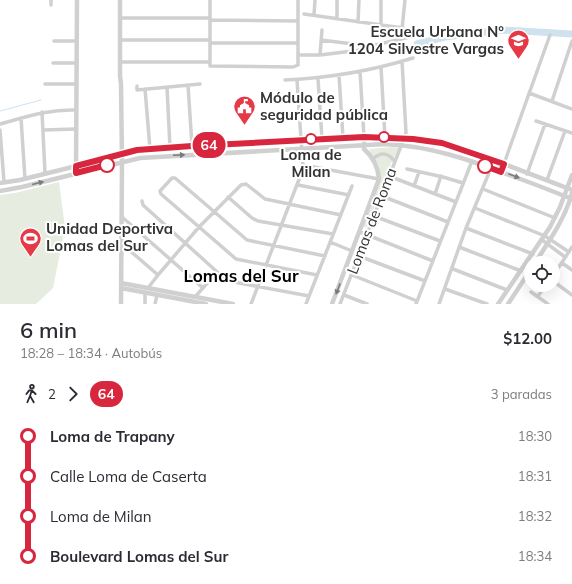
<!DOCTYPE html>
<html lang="es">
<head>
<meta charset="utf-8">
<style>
	body { margin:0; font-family:Mulish,sans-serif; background:#f7f7f7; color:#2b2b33; height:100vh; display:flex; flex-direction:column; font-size:15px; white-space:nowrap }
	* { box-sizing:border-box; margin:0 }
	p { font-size:13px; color:#7c7c81 }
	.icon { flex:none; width:22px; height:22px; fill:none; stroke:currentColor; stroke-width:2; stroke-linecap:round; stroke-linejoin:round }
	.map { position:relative; height:304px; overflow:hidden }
	.sheet { display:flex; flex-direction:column; background:#fff; flex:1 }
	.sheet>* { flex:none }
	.badge { padding:0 8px; border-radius:13px; font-size:14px; line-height:26px }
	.fabs { position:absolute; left:524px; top:256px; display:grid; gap:8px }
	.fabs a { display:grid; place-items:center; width:36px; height:36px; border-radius:50%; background:#fff; box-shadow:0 4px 16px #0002; font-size:20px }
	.map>.badge { position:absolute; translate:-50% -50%; box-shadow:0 0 0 2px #fff }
	.legs { display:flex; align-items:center; gap:6px; height:44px; padding:0 20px; font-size:13px }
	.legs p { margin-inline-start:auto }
	.overview { display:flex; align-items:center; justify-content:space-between; height:68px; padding:0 20px }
	h1 { font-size:22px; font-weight:600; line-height:30px }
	ul { padding:0 20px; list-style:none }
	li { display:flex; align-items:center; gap:14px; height:40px; font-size:15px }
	li i { display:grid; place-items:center; width:6px; height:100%; margin:0 5px; background:currentColor }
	li i::after { content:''; width:10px; height:10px; margin:-5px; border:3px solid; border-radius:50%; background:#fff }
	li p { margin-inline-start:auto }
	li:first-child i { background:linear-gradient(#0000 50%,currentColor 0) }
	li:last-child i { background:linear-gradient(currentColor 50%,#0000 0) }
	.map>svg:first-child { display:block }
	.green { fill:#e6ecdf }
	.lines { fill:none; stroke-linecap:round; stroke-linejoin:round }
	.stream { stroke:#cfe2ee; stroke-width:1 }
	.river { stroke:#cfe2ee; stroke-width:7 }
	.minor { stroke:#d0d0d0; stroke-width:3.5 }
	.tertiary { stroke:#d0d0d0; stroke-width:4.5 }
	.oneway { fill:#7a7a7a }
	.line-1-casing { stroke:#fff; stroke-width:9 }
	.line-1 { stroke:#d7263d; stroke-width:6 }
	.stop-1-dot { fill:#fff; stroke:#d7263d; stroke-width:2 }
	.labels { text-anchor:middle; stroke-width:4; stroke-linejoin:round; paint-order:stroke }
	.poi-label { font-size:15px; font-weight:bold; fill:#333; stroke:#fff; text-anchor:start }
	.stop-label { font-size:15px; font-weight:bold; fill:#333; stroke:#fff }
	.street-label { font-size:15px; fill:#333; stroke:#fff }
	.quarter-label { font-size:17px; font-weight:bold; fill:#000; stroke:#fff }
</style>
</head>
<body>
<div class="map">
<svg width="572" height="304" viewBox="0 0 572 304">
	<rect width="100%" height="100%" fill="#fff"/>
	<path class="green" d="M392,147L399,148L391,163L367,227H363L381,179L379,166L369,149Z
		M59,182L65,228L53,288L36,304H0V195L15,193Z"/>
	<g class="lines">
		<path class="stream" d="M0,111L41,100"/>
		<path class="river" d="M417,44L445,37L502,30L572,34"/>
		<path class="minor" d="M51,0V5
			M210,0V66L293,67L298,65V0
			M381,0V25
			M304,14L403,28
			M314,15L315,0
			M120,18H210
			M337,18V0
			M210,20L298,21
			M358,22L359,0
			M401,39L405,0
			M120,40H210
			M321,40L361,45L363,48L361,50L320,55L322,30
			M54,41H76
			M210,43H298
			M371,46L414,36
			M298,55H320
			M120,62H210
			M53,63H76
			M381,67L385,137
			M360,71L364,137
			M339,75L343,138
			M318,79L322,139
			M285,80C328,78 371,71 413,58
			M45,84H76
			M188,85L192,146
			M137,86V90L200,84
			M167,87L170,148
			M145,89L150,149
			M529,93L572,109
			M552,101L572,41
			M42,112L45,173
			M21,118L25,179
			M536,121L572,133
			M0,124C26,117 49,109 76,110
			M0,130L4,182
			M43,130L76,129
			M373,159C381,151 389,153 395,162
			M303,165L379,179
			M407,169L443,177L463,183
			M501,172L550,35
			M527,174L545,124
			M389,176L456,202
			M547,180L565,131
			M298,185L349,195
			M414,186L419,172
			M483,189L555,218
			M435,194L441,176
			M382,196L448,222
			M228,197L252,218L258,221L333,234
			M142,201L143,205L225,279L234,282L309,296
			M475,208L545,236L569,252
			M374,216L440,241
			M122,217L203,288
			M466,228L533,254
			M360,232L433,261
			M542,240L565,257
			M330,242L352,251
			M459,247L521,271
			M128,249L158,275
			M359,256L425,281
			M562,263L572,270
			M453,269L507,290
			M317,275L236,259L161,194L160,191L172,178H175L247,240L325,256
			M352,275L417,301
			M553,276L572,247
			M553,281L572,295
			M148,288L158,275L199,227L241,185L246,184L265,199L270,200L341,215
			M445,289L487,304
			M531,292L548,304
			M145,293V304
			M344,295L367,304
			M538,296L546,285
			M195,297L217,272
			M155,304L157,295
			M251,304L303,169L297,80
			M306,304L352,186
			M340,304L406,133L402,61
			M416,304L472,161
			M439,304L466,228L491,168"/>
		<path class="tertiary" d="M120,0V76L121,84L122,162L121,304
			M76,173L77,0
			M0,183L20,180L137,151L192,146L363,137L413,139L442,143L504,164L572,190
			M0,191L22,187L140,158L385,144C431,146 470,160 512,176C532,183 552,191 572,199
			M535,263C549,241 565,219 572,193
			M121,283L233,304
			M121,288L206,304
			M332,304L379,179C378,166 373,157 364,149V137
			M498,304L550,227L560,207L572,175
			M508,304L531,269"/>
	</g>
	<defs><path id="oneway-solid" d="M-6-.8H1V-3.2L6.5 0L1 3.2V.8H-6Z"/></defs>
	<g class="oneway">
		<use href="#oneway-solid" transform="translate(179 155) rotate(-3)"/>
		<use href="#oneway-solid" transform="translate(514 176) rotate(21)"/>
		<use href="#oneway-solid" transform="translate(38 183) rotate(-14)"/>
		<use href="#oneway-solid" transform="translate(338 289) rotate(111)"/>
	</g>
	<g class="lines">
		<defs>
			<path id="line-1" d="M107,165L76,173V166L137,150L192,146L364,137L413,139L442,143L504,164L501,172L485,166"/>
		</defs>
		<use href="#line-1" class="line-1-casing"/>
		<use href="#line-1" class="line-1"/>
	</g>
	<defs>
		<symbol id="school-pin" viewBox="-11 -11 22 30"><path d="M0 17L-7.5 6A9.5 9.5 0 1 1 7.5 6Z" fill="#e63946" stroke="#fff"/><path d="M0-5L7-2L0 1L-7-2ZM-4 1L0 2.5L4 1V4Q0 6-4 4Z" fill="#fff"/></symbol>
		<symbol id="civic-pin" viewBox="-11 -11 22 30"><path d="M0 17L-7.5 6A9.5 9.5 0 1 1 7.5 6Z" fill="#e63946" stroke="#fff"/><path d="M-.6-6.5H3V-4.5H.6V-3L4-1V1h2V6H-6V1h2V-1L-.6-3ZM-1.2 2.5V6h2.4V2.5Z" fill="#fff"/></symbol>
		<symbol id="stadium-pin" viewBox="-11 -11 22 30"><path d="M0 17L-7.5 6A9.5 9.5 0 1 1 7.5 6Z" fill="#e63946" stroke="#fff"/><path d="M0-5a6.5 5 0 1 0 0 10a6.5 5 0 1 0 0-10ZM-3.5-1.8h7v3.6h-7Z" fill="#fff"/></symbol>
	</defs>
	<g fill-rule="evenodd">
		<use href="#school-pin" x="506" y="28" width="25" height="34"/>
		<use href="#civic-pin" x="232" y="94" width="25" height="34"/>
		<use href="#stadium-pin" x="18" y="226" width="25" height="34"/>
	</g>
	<g class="stop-1-dot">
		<circle cx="384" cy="137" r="5"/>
		<circle cx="311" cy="139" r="5"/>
		<circle cx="107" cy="165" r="7"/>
		<circle cx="485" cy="166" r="7"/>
	</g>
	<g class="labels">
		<g class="poi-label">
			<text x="504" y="37" text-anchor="end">Escuela Urbana N°<tspan x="504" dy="17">1204 Silvestre Vargas</tspan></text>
			<text x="260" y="103">Módulo de<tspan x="260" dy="17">seguridad pública</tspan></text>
			<text x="46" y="234">Unidad Deportiva<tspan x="46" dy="17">Lomas del Sur</tspan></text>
		</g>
		<g class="stop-label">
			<text x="311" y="160">Loma de<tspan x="311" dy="17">Milan</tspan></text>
		</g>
		<g class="street-label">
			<text transform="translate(372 221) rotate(-69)" y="5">Lomas de Roma</text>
		</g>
		<g class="quarter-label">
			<text x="241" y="282">Lomas del Sur</text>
		</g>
	</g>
</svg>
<div class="fabs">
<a><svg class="icon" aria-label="locate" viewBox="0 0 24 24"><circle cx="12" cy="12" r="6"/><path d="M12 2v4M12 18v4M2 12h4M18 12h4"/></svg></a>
</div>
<b class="badge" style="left:209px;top:145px;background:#d7263d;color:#fff">64</b>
</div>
<section class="sheet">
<div class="overview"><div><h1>6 min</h1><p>18:28 – 18:34 · Autobús</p></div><b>$12.00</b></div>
<div class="legs"><svg class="icon" aria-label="walk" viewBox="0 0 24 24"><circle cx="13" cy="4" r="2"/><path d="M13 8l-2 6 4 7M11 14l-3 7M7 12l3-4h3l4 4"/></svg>2<svg class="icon" aria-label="forward" viewBox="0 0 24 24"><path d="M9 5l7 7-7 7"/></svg><b class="badge" style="background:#d7263d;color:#fff">64</b><p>3 paradas</p></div>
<ul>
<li><i style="color:#d7263d"></i><b>Loma de Trapany</b><p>18:30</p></li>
<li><i style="color:#d7263d"></i><span>Calle Loma de Caserta</span><p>18:31</p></li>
<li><i style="color:#d7263d"></i><span>Loma de Milan</span><p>18:32</p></li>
<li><i style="color:#d7263d"></i><b>Boulevard Lomas del Sur</b><p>18:34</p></li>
</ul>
</section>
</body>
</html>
